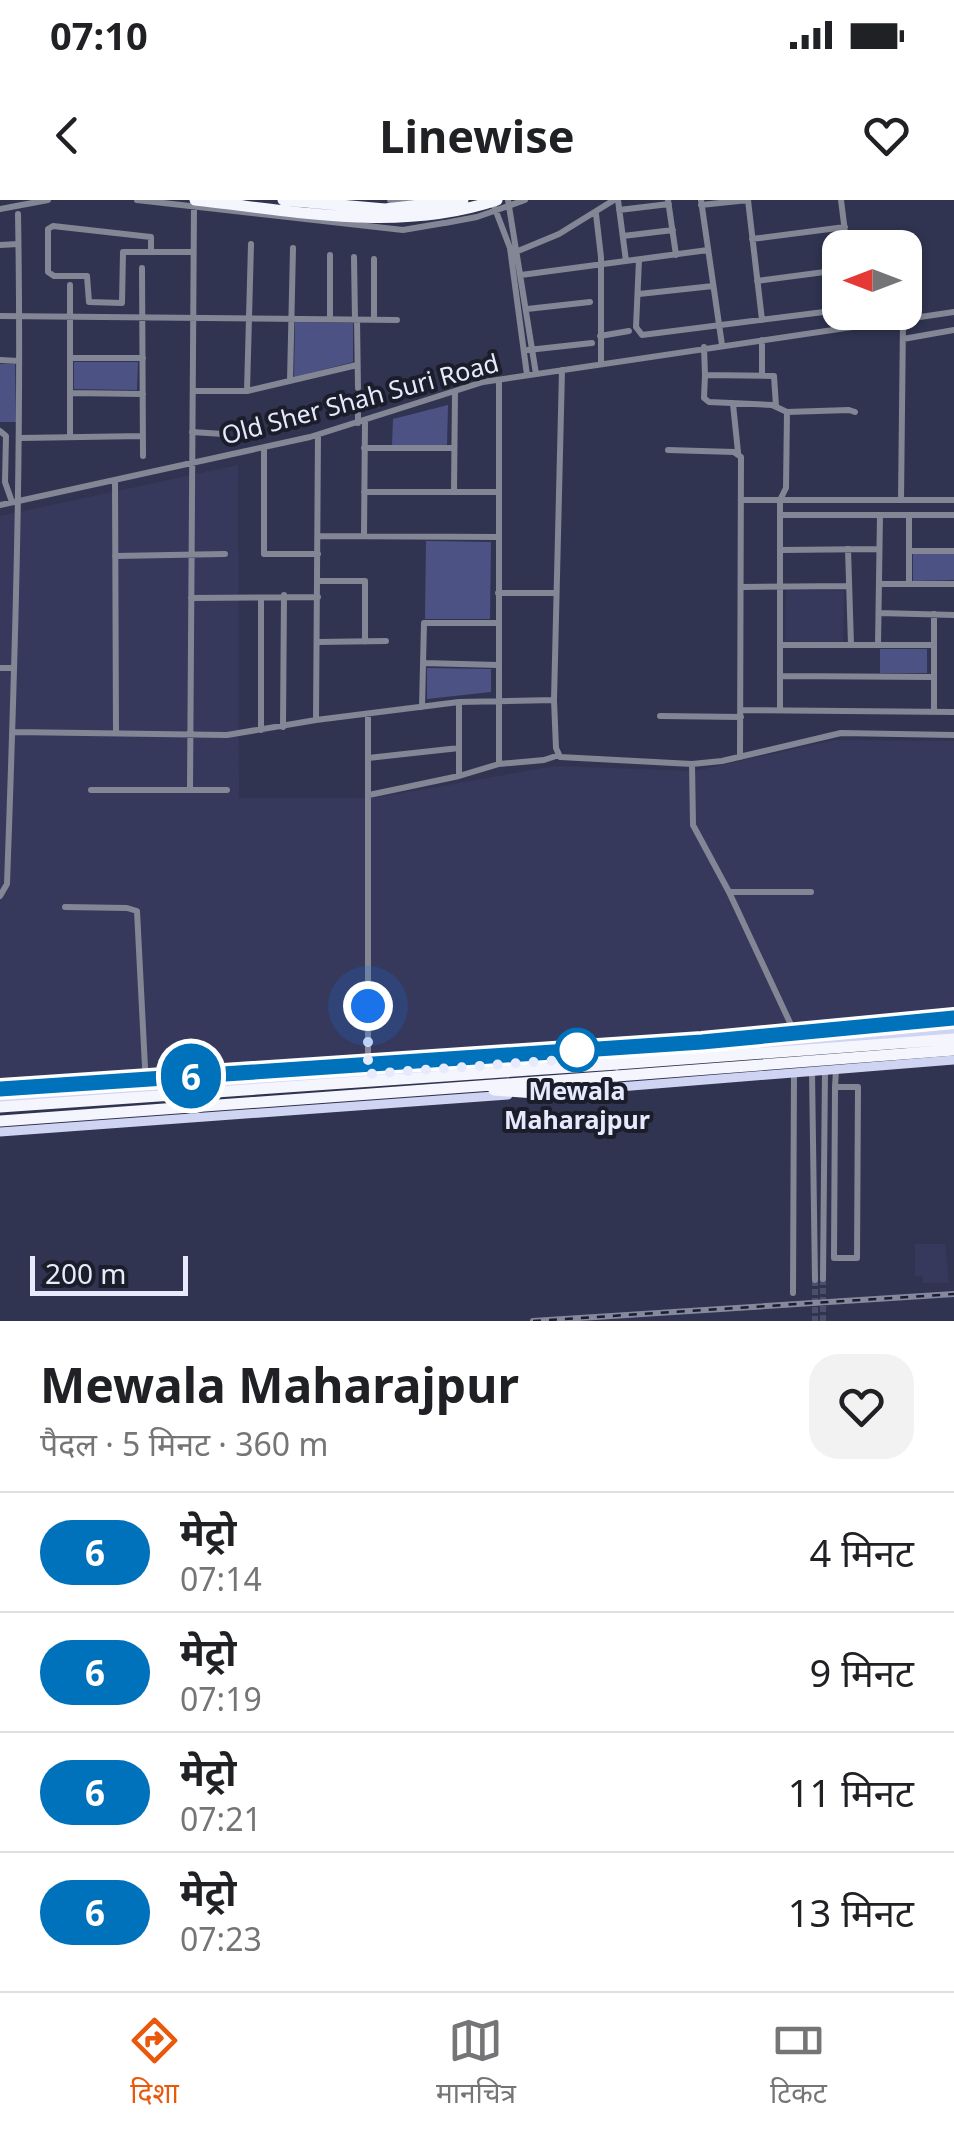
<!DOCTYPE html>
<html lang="hi">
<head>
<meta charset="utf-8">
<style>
	body { margin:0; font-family:"Noto Sans","Noto Sans Devanagari",sans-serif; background:#f2f2f2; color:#202124; height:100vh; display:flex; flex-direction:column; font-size:38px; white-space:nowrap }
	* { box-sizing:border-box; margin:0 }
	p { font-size:32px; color:#757577 }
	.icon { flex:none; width:55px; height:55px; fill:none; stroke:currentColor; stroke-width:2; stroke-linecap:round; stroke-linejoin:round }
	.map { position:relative; height:1121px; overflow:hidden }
	.details { display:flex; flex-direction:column; background:#fff; flex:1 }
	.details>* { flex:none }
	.badge { padding:0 20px; border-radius:32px; font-size:35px; line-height:65px }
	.needle { width:65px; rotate:270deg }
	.controls { position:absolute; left:822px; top:30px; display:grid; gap:20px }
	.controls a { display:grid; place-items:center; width:100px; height:100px; border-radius:20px; background:#fff; box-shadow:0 2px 8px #0004; font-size:50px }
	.scale { position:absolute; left:30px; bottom:25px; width:158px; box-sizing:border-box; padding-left:10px; border:5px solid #e6eafc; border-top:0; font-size:28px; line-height:35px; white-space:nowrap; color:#e6eafc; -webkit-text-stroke:8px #1c1d2a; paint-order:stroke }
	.you { position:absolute; width:50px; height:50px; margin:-25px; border:8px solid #fff; border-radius:50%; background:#1a73e8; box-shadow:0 0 0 15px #1a73e833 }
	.map>.badge { position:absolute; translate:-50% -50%; box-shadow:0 0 0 5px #fff }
	.round { display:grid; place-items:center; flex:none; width:105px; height:105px; border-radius:30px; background:#f2f2f2 }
	.head { display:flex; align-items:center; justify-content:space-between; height:170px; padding:0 40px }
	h1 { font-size:48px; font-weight:700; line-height:75px }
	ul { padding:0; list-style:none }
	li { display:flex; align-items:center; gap:30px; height:120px; padding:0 40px; border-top:2px solid #e0e0e0 }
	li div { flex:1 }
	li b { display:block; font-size:38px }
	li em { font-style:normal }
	li .badge { min-width:110px; font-weight:700; text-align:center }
	.status { display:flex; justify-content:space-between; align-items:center; height:70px; padding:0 50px; background:#fff; direction:ltr }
	.status svg { height:28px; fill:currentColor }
	header { display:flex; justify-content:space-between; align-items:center; height:130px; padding:0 40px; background:#fff; font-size:45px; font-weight:700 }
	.dock { display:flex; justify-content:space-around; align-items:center; height:140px; border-top:2px solid #e0e0e0; background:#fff; font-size:28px; color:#757577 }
	.dock a { display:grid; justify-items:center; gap:5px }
	.dock .current { color:#ea580c }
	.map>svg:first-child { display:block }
	.built { fill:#36395c }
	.green { fill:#4d5285 }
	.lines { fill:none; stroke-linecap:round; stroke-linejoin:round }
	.minor-tunnel { stroke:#4c4f6a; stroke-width:6; stroke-dasharray:6 3; stroke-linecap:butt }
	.minor { stroke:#838695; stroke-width:6 }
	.major { stroke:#d0d4f3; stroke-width:9 }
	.highway { stroke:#f4f5fd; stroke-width:11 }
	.rail-casing { stroke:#8589a0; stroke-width:6 }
	.rail { stroke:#1c1d2a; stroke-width:2.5; stroke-dasharray:8; stroke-linecap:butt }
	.highway-bridge { stroke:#f4f5fd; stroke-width:11 }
	.line-casing { stroke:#fff; stroke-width:22 }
	.line { stroke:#0072bc; stroke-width:15 }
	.walk { stroke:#e6eafc; stroke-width:10; stroke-dasharray:0 18 }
	.stop-dot { fill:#fff; stroke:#0072bc; stroke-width:5 }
	.labels { text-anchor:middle; stroke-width:8; stroke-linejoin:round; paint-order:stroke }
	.street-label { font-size:25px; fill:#e6eafc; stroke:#1c1d2a }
	.stop-label { font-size:25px; font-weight:bold; fill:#e6eafc; stroke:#1c1d2a }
</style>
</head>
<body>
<div class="status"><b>07:10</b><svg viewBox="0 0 49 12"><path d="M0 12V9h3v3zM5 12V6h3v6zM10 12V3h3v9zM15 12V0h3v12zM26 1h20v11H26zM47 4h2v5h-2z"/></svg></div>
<header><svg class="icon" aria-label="back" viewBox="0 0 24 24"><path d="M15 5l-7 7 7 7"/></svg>Linewise<svg class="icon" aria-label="heart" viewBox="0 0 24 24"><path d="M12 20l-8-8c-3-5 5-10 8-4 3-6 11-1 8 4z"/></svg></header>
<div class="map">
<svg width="954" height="1121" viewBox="0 0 954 1121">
	<rect width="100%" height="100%" fill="#313450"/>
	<path class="built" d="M238,265L239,598H374L555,566L695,571L835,540L954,541V825L0,900V316Z
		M786,390L844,391L843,442L785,441Z
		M915,1044H945L949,1083H923V1076H915Z"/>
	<path class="green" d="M295,122L353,123V162L294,177Z
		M74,162H138L137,190L74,189Z
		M0,164H15L16,222H0Z
		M448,205L447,245H392L393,219Z
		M426,341L491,342L490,419H425Z
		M954,353V380L913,381V354Z
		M880,449H927V473H880Z
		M427,468L491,469V492L427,499Z"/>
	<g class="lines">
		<path class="minor-tunnel" d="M823,1079V1121
			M815,1080V1121"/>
		<path class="minor" d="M137,0L403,30L444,23
			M390,0H412
			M508,0L536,174
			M618,0L626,61
			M668,0L676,55
			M701,0L722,145
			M748,0L762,120
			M841,0L847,48
			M492,1L510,48L527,175
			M701,5L748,0
			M0,9L48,0
			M619,10L669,4
			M596,14L601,57V163
			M445,23L477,17L525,0
			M623,36L673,30
			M752,39L845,27
			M846,39L878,36
			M0,45L18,44
			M518,51L559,34L614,0
			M151,52V37L53,26L48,29V72L54,76H87L89,102L122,103L123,52H193
			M330,55V119
			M354,57L355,119
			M639,60L636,127L642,135L840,110
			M142,68L143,256
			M521,75L708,50
			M757,81L840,70
			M70,85V237
			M639,94L713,86
			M527,109L590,102
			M856,112L858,127
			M0,116L397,120
			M374,119V59
			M357,120L358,188
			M600,136L629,131
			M903,139L954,130
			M762,140V175
			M704,147L705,175
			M528,150L592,143
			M70,158H143
			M0,160L19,161
			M562,170L554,500L556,548L560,557L692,564L722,561L841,533L954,535
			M290,181L293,48
			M193,191H247L357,165
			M247,191L251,44
			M70,193L143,194
			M358,202V223
			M733,204L738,252
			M776,206L774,176L705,175L704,198L709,202L772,205L787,212L849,210L855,212
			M0,231L6,236L5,282L12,302
			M192,232L223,234
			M318,235L316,520L459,502L554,500
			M20,238L143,236
			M264,248V354H318
			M364,248H454
			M668,250L734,252L741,257L740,557
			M115,281L116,533
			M364,292H499
			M454,292L455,191
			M742,300H954
			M901,300L903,120
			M0,305L310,237L483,182L954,112
			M780,315H954
			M909,315V384
			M318,336L499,337
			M364,336L365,221
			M848,349L851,445
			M781,350L879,349
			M909,351H954
			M115,356L225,354
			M318,381H365V442
			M879,384H954
			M742,387L849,386
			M498,393H556
			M191,398L318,397
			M879,413L954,415
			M934,414V512
			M318,442L386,441
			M780,445H934
			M878,445L880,315
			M423,463L498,465
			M0,468H14
			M781,476L934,477
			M459,503V576
			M422,507L424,423H498
			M741,510L954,512
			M780,510V300L786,288L787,212
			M368,514V873
			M660,516L741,517
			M283,527L284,395
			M261,530V398
			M13,532L227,535L316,520
			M368,558L459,548
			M499,564V180
			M692,564L693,625L729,692L799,842
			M91,590H227
			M190,590L194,6
			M369,595L459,576L499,564L544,560L559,555
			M729,692H811
			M0,696L7,684C15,461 22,238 18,14
			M65,707L127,708L137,711L146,887
			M812,872L815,1080
			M835,887L834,1058H857L858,887H835L836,869
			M823,1079L825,870
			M793,1093L794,872"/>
		<path class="major" d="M533,894L954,860
			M0,898L954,831
			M0,932L508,895"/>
		<path class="highway" d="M494,890L535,893
			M0,907L617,864
			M0,921L617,876"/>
		<defs>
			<path id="rail" d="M0,889L702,842L954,818
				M533,1121L954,1094"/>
		</defs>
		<use href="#rail" class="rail-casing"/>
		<use href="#rail" class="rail"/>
		<path class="highway-bridge" d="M195,0C296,11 398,33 497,0
			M283,0L385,9L463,0
			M617,864L954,839
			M617,876L954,850"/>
	</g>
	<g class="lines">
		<defs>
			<path id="line" d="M0,889L702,842L954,818"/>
		</defs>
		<use href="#line" class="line-casing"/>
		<use href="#line" class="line"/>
		<path class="walk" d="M368,806V874L561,860L577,850"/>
	</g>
	<circle class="stop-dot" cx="577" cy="850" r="20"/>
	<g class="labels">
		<g class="street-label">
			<text transform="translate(360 199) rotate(-15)" y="9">Old Sher Shah Suri Road</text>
		</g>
		<g class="stop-label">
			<text x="577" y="900">Mewala<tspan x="577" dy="29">Maharajpur</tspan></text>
		</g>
	</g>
</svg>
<div class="controls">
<a><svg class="needle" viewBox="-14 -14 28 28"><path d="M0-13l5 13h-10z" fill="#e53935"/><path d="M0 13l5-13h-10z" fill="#757577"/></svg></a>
</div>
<div class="scale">200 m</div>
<div class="you" style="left:368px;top:806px"></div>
<b class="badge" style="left:191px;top:876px;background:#0072bc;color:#fff">6</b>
</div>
<section class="details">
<div class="head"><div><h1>Mewala Maharajpur</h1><p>पैदल · 5 मिनट · 360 m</p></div><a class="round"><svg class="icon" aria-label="heart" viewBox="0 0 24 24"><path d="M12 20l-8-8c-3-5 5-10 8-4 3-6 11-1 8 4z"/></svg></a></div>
<ul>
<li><span class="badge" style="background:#0072bc;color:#fff">6</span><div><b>मेट्रो</b><p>07:14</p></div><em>4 मिनट</em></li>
<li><span class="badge" style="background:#0072bc;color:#fff">6</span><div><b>मेट्रो</b><p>07:19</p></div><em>9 मिनट</em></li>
<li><span class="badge" style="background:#0072bc;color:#fff">6</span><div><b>मेट्रो</b><p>07:21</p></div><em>11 मिनट</em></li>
<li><span class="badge" style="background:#0072bc;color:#fff">6</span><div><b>मेट्रो</b><p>07:23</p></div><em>13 मिनट</em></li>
</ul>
</section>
<nav class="dock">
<a class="current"><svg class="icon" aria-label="directions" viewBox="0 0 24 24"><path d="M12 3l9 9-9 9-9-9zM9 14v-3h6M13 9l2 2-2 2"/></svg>दिशा</a>
<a><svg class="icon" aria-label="map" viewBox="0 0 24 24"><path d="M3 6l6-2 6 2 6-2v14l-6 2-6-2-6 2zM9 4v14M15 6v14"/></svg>मानचित्र</a>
<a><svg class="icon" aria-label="tickets" viewBox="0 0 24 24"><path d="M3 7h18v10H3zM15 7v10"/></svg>टिकट</a>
</nav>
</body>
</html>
